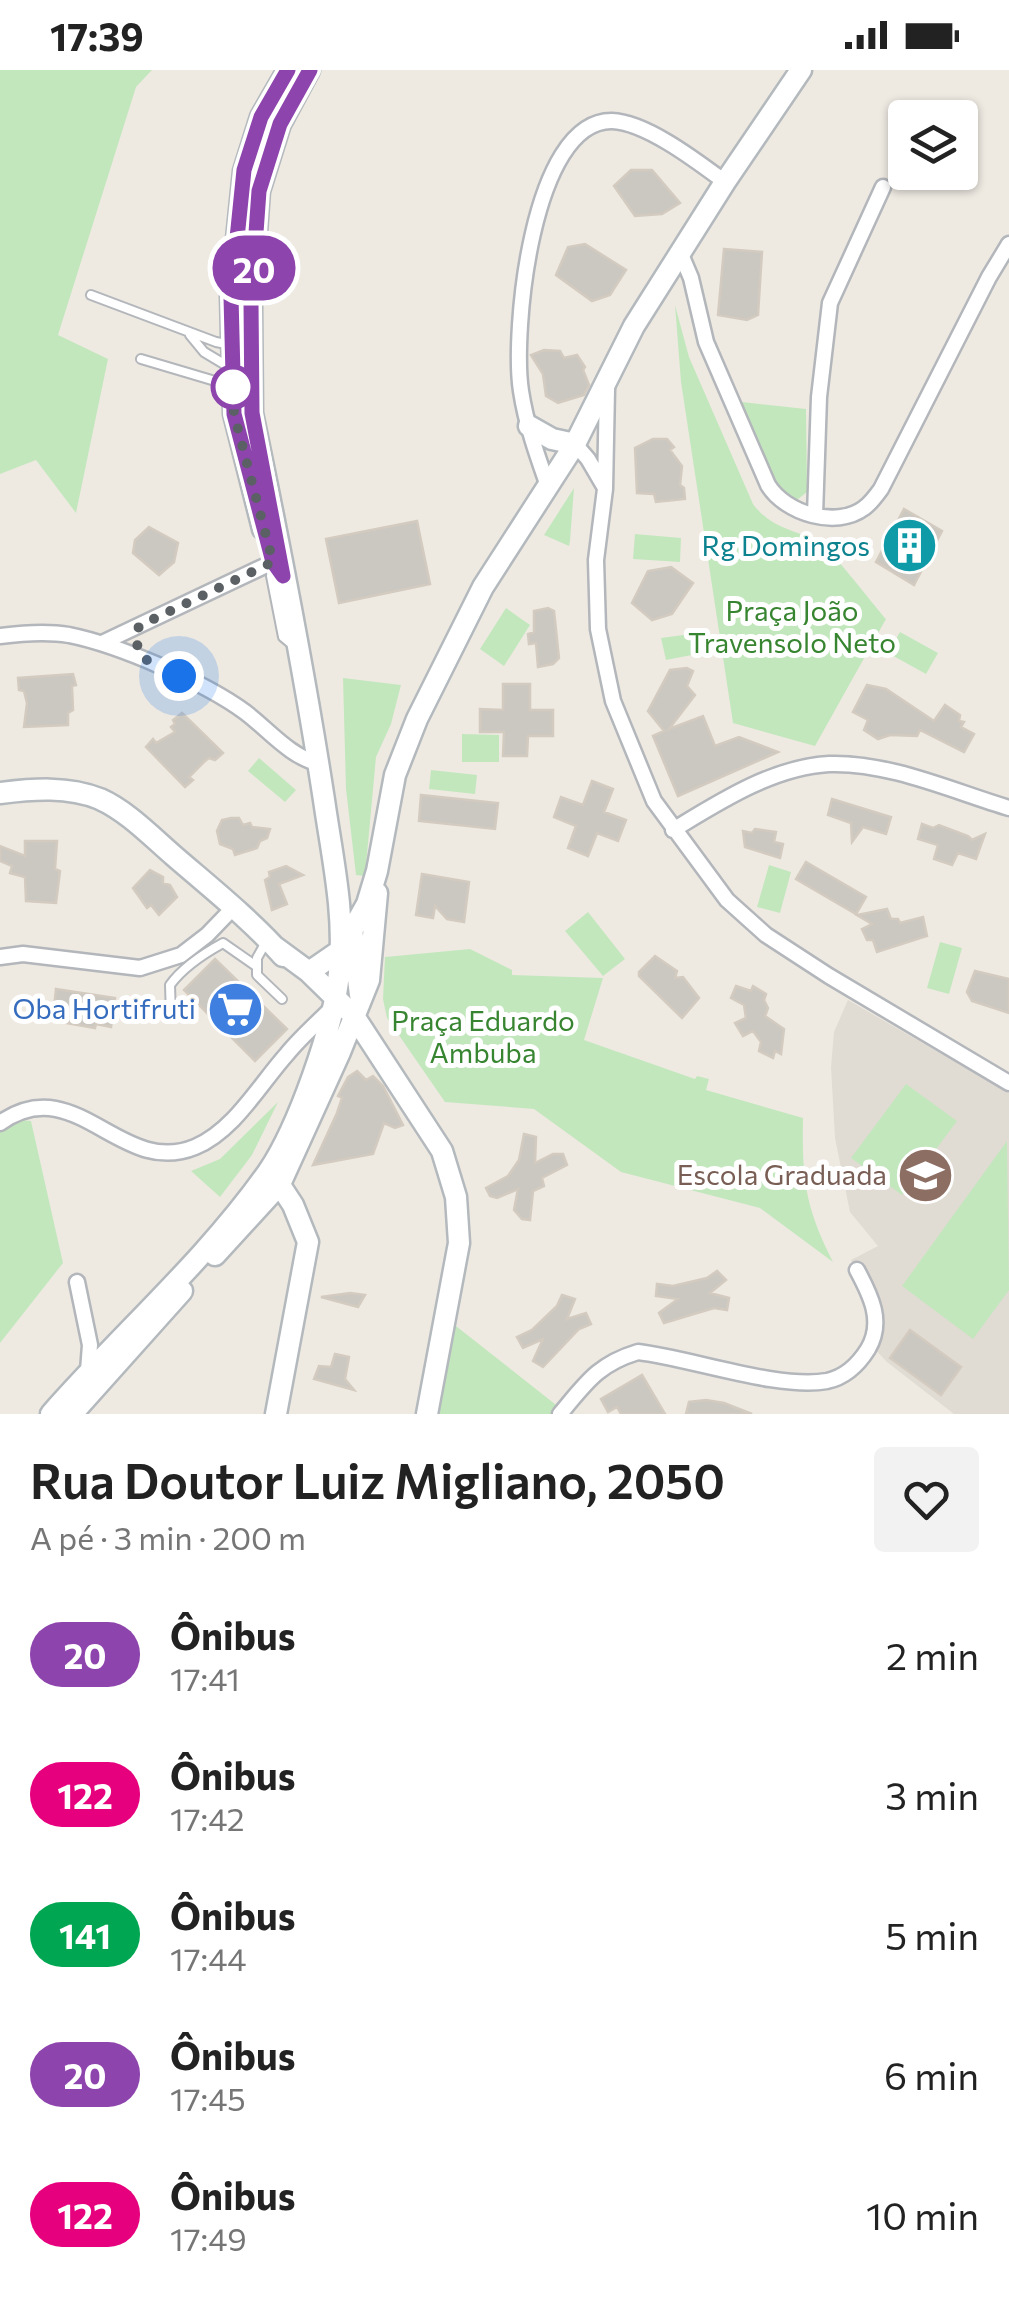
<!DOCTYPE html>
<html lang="pt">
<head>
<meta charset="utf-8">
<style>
	body { margin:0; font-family:Commissioner,sans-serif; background:#f2f2f2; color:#222; height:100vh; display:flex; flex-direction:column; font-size:38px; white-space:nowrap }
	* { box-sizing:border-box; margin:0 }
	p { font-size:32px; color:#767676 }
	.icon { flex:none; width:55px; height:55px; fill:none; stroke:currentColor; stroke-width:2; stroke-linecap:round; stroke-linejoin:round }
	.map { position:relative; height:1344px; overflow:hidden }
	.side { display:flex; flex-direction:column; background:#fff; flex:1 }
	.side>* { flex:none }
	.badge { padding:0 20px; border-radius:32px; font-size:35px; line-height:65px }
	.controls { position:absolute; left:888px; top:30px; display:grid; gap:20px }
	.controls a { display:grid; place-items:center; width:90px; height:90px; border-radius:10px; background:#fff; box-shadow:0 2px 8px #0004; font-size:50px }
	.you { position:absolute; width:50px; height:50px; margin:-25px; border:8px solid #fff; border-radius:50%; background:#1a73e8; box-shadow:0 0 0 15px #1a73e833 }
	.map>.badge { position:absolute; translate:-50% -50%; box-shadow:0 0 0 5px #fff }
	.round { display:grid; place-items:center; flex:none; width:105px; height:105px; border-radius:10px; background:#f2f2f2 }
	.head { display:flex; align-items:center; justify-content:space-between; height:170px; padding:0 30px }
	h1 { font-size:48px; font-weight:600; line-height:75px }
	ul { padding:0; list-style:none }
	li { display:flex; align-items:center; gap:30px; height:140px; padding:0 30px }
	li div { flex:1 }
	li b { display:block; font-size:38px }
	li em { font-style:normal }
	li .badge { min-width:110px; font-weight:700; text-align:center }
	.status { display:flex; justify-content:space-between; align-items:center; height:70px; padding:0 50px; background:#fff; direction:ltr }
	.status svg { height:28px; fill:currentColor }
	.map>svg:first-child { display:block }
	.education { fill:#e0dbd3 }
	.green { fill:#c3e7bd }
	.building { fill:#cbc7c1; stroke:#d3cbc0; stroke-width:2.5 }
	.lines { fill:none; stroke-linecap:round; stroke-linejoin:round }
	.lane-casing { stroke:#b3b6ba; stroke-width:12 }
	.street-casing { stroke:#b3b6ba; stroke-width:19 }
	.secondary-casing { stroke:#b4b9bd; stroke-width:25 }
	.lane { stroke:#fff; stroke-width:8 }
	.street { stroke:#fff; stroke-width:14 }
	.secondary { stroke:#fff; stroke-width:20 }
	.line-casing { stroke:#fff; stroke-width:22 }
	.line { stroke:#8e44ad; stroke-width:15 }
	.walk { stroke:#5b6064; stroke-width:10; stroke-dasharray:0 18 }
	.stop-dot { fill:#fff; stroke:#8e44ad; stroke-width:5 }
	.labels { text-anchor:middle; stroke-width:10; stroke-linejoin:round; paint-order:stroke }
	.culture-label { font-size:28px; fill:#0d838f; stroke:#fff; text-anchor:end }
	.park-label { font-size:28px; fill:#388531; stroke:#fff }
	.shop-label { font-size:28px; fill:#366cbe; stroke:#fff; text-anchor:end }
	.education-label { font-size:28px; fill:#785e54; stroke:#fff; text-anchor:end }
</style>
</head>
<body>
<div class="status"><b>17:39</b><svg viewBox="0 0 49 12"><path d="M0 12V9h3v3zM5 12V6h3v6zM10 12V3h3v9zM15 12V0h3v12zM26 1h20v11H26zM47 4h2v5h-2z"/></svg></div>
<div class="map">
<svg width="1009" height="1344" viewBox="0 0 1009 1344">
	<rect width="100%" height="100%" fill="#eeeae2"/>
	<path class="education" d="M848,930L1009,1023V1344H954L887,1292L871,1275L875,1243L851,1190L878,1176L850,1142L835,1068L831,997L834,962Z"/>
	<path class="green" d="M0,0H152L136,17L58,265L108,289L76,443L36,390L0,404Z
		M675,235L689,287L753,434C770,457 791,459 815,470C830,477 872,533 886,549L815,676L733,653L681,312Z
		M742,332L806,339L807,422L797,430L782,427L770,407Z
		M574,418L570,471L569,476L544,465Z
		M635,464L681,468L680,492L633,489Z
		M506,538L530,555L504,596L480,579Z
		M900,562L938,583L926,604L888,583Z
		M698,563L702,583L666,590L661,568Z
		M343,608L401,615L391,654L376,687L365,806L356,805L346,719Z
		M462,664L499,665V692H462Z
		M259,688L296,720L285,732L248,701Z
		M431,700L477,705L475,724L429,719Z
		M769,795L791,802L780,843L757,837Z
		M588,842L625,889L603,906L565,861Z
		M940,872L962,878L949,924L927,918Z
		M470,879L512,900V905L603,908L584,970L695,1009L697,1006L709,1009L706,1020L803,1048C802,1110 805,1136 833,1192L760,1138L621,1102L534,1039L445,1032L387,948L383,929L385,887Z
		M906,1014L957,1051L902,1125L851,1088Z
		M278,1032L252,1085L220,1127L191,1101L220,1089Z
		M20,1050L31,1051L63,1193L0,1273V1061Z
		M1007,1071L1009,1220L973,1269L902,1216Z
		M447,1249L560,1338L555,1344H432Z"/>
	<path class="building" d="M631,100H652L680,133L662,144L635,146L614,116Z
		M585,174L626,200L610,225L592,231L556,205L568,177Z
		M724,179L762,182L758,245L747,250L718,245Z
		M544,280L560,281L564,288L577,285L585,297L583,300L589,315L584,325L558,333L546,326L543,304L531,285Z
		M653,369H667L674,377L670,380L682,396L680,415L684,418L685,429L656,432L654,424L637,423L635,378Z
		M904,439L942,461L914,515L876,492Z
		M417,451L430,514L339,533L326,469Z
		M149,457L178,473L174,492L159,505L133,483L135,470Z
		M671,497L693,513L672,544L652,550L632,533L648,501Z
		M548,538L554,541L559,588L553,594L538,597L536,573L529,574L528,564L534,562V541Z
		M687,598L693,601L687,616L695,625L669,659L703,646L715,676L739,667L778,682L678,726L653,666L664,661L648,641L670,600Z
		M73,604L76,615L72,616L73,640L68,643V655L24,657L27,633L24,621L19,620L18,608Z
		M503,614H530V640H553V666H528L527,686H503L504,662H480V639L503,640Z
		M867,615L886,619L934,651L945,635L960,645L959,651L964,652L961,657L974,664L964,682L920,660L917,666L890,665L878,669L864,660L868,650L853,642Z
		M182,643L223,683L215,690L209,688L205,691L189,707L193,710L185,717L146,677L153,669L156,673L175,662L171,657L175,654L173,650Z
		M592,711L613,719L604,742L626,750L618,771L597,763L588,786L568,778L576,756L554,747L561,727L583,735Z
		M421,725L498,733L495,759L419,751Z
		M832,729L891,747L886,764L863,757L852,772L851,753L828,745Z
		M231,748H239L243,755L250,753L252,757L270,759L267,768L260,771L257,778L235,785L233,779L220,774L217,761L222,750Z
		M922,754L933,758L939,755L968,766L972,770L985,764L976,789L958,783L952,795L934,789L938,775L918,769Z
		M755,759L776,762L774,772L783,774L780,788L745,777L743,761L752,763Z
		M25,771H57L55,799L60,801L56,833L26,831L25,807L10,803L12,796L0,791V776L25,786Z
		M806,792L866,827L856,844L796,809Z
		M286,796L303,805L279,814L287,834L272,840L265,810L270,807L269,802Z
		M150,800L163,807V813L170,815L177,827L159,845L151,835L147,838L133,818Z
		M422,804L469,812L464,852L447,849L435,836L433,848L416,845Z
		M887,839L891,849H898L900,853L923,847L927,866L877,882L873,870H867L862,859L872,854L857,845Z
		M655,886L677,901L675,908L683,907L699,928L682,948L639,906V902Z
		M215,889L287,959L255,991L184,920Z
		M975,901L1009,909V943L972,931L967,922Z
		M736,916L751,921L753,916L766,924L764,930L768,938L765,946L784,959L781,984L775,981L773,988L759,981L761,972L753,961L743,966L735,953L746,948L744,935L731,928Z
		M56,919L115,928L111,957L96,954L95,958L61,952L53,947Z
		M357,1001L366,1010L373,1006L383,1016L403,1055L395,1058L384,1053L373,1084L313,1095L337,1043L342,1028L338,1026L348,1007Z
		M524,1064L536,1067L535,1093L553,1084H563L567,1095L542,1108L544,1116L533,1121L530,1150L522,1149L514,1140L518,1119L497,1128L490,1126L486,1118L508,1106L519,1090Z
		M717,1201L726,1210L710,1223L729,1228L727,1240L714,1238L664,1253L659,1243L678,1229L656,1226L657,1214L673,1216L707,1208Z
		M350,1223L365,1225L358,1237L321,1227Z
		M562,1225L575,1229L567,1249L586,1243L591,1254L579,1259L543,1297L533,1291L543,1269L523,1278L517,1267L532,1260L557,1236Z
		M910,1260L961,1297L941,1325L890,1288Z
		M335,1284L349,1287L345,1309L354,1320L314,1309L319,1296L331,1297Z
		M642,1305L665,1344H621L617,1337L608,1342L601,1329Z
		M706,1330L724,1333L752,1344H686L689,1332Z"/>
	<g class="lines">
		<defs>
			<path id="lane" d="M91,225L216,272L232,275
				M190,265L204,282L229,297
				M141,289L232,316
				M273,492L271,506L283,567L294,576
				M266,872L257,888V905L282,929
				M171,946L170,915C183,897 203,884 223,873L256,896"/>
			<path id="street" d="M680,182L691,208L706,272L768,415C785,443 836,459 864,438C871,433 876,426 881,419L989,207L1009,174
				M607,319L605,419L596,490L598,559L613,631L654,731L727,830L766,865L829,906L1009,1013
				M575,374L588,389L605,418
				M548,416C537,385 526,354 521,321C512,264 531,50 612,51C646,52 698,92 725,112
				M815,445L819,327L830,233L883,117
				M0,566C23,563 46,561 69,565C119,575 204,612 245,642C269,660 290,687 320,694
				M102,573L273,492L282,496
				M673,760C719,732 773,697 829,694C889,692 952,721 1009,738
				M0,887L23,884L140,898L181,885L207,865L234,837
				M0,1053C76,999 120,1108 195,1077C234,1061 260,1014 287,984C300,968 316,954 330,940
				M77,1212L90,1275L88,1301
				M560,1344C586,1313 598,1294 638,1282C690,1288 779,1320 827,1311C846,1307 858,1295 868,1279C884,1252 871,1226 857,1200"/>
			<path id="secondary" d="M529,356L552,369L575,374
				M263,459L234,344L231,227L244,101L261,47L288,0
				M0,723C33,719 68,716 100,729C127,741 152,767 174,786C211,818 250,849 283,886
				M352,859L360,925
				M275,877L309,902L354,946L442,1081L456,1127L459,1173L427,1344
				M309,902L341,880L367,834L377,801L395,705L417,649L483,517L575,374L634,256L725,112L801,0
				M272,1103L293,1135L308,1172L276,1344
				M215,1185L280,1114L340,982L369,910L377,823
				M51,1344C122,1263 206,1190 268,1102C298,1058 334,956 339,903C346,847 332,786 324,730C304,600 279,472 252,343L251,232L259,121L280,54L309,0
				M72,1344L182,1221"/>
		</defs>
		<use href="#lane" class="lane-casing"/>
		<use href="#street" class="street-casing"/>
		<use href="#secondary" class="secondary-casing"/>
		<use href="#lane" class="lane"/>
		<use href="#street" class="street"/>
		<use href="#secondary" class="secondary"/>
	</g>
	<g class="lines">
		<defs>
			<path id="line" d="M288,0L261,47L244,100L231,227L234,344L273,492L283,506L252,343L251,232L259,121L280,54L310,0"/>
		</defs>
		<use href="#line" class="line-casing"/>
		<use href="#line" class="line"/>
		<path class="walk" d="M179,606C154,596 129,588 139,556L273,492L234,344L233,317"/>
	</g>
	<defs>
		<symbol id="building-disc" viewBox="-11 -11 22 22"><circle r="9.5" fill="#0f9aa8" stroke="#fff"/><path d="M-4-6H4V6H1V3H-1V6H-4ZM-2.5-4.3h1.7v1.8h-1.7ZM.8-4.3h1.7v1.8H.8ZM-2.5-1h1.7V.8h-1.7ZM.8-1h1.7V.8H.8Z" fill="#fff"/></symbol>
		<symbol id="supermarket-disc" viewBox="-11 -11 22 22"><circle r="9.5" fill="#3f7fe0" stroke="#fff"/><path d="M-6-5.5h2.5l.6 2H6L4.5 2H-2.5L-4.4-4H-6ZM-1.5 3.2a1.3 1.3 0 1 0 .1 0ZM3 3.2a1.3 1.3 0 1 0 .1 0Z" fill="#fff"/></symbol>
		<symbol id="school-disc" viewBox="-11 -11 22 22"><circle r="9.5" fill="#8d6e63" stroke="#fff"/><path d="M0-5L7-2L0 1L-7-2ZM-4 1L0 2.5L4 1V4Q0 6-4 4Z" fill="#fff"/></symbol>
	</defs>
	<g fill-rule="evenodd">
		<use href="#building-disc" x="878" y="444" width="63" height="63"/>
		<use href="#supermarket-disc" x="204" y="908" width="63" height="63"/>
		<use href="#school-disc" x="894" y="1074" width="63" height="63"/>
	</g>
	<circle class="stop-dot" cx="233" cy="317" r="20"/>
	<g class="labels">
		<g class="culture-label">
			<text x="870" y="486">Rg Domingos</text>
		</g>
		<g class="park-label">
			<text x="792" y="551">Praça João<tspan x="792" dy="32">Travensolo Neto</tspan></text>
			<text x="483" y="961">Praça Eduardo<tspan x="483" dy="32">Ambuba</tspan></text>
		</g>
		<g class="shop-label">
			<text x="196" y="949">Oba Hortifruti</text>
		</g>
		<g class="education-label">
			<text x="887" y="1115">Escola Graduada</text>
		</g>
	</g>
</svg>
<div class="controls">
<a><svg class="icon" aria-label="layers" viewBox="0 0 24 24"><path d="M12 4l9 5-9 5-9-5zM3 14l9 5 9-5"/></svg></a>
</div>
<div class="you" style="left:179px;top:606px"></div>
<b class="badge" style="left:254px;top:198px;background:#8e44ad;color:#fff">20</b>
</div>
<section class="side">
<div class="head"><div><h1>Rua Doutor Luiz Migliano, 2050</h1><p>A pé · 3 min · 200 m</p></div><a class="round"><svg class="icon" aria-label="heart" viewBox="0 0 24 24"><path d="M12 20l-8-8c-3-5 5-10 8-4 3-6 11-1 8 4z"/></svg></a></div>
<ul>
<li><span class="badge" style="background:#8e44ad;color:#fff">20</span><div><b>Ônibus</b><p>17:41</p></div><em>2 min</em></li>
<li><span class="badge" style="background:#e6007e;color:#fff">122</span><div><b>Ônibus</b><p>17:42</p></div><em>3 min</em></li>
<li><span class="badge" style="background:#00a651;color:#fff">141</span><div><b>Ônibus</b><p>17:44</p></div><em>5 min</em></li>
<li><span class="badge" style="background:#8e44ad;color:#fff">20</span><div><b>Ônibus</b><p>17:45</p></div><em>6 min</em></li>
<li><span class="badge" style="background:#e6007e;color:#fff">122</span><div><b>Ônibus</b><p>17:49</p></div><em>10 min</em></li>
</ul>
</section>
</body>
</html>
